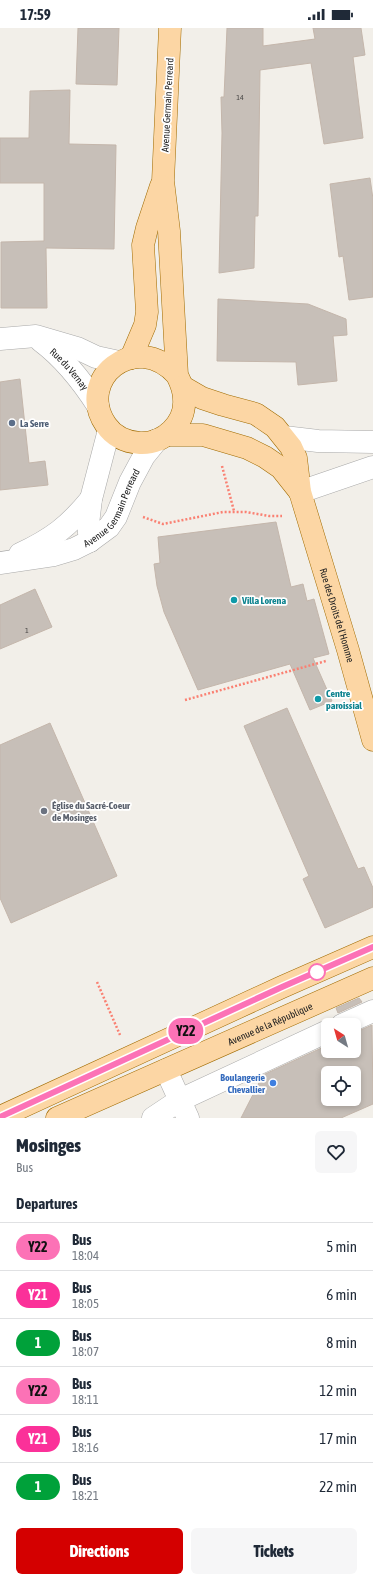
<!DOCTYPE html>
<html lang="en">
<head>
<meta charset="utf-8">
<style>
	body { margin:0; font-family:"Asap Condensed",sans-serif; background:#f6f6f7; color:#1f2937; height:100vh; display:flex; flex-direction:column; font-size:15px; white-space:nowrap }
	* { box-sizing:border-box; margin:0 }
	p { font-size:13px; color:#747a83 }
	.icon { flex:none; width:22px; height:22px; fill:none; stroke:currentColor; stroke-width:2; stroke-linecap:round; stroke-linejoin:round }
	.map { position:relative; height:1090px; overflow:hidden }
	.sheet { display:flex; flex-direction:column; background:#fff; flex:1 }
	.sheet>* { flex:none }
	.badge { padding:0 8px; border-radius:13px; font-size:14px; line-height:26px }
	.needle { width:26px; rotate:323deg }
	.controls { position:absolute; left:321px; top:990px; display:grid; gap:8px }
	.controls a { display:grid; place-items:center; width:40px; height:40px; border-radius:6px; background:#fff; box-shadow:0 2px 6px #0003; font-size:20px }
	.map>.badge { position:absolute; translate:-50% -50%; box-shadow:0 0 0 2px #fff }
	h2 { padding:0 16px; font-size:15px; line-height:36px }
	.round { display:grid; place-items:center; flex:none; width:42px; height:42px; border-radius:6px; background:#f6f6f7 }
	.summary { display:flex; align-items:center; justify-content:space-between; height:68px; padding:0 16px }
	h1 { font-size:19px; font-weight:800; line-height:30px }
	.action { display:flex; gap:8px; margin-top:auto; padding:8px 16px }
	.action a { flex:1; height:46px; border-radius:6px; background:#d40000; color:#fff; font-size:16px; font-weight:800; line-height:46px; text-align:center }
	.action a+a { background:#f6f6f7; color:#1f2937 }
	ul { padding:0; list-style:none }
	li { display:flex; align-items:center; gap:12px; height:48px; padding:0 16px; border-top:1px solid #e0e1e3 }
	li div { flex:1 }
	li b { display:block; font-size:15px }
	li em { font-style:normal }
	li .badge { min-width:44px; font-weight:700; text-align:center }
	.status { display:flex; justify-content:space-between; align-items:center; height:28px; padding:0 20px; background:#fff; direction:ltr }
	.status svg { height:11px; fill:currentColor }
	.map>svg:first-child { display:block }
	.building { fill:#c7bfb8; stroke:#c4b6ab; fill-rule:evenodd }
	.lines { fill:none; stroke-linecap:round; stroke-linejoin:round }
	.minor-casing { stroke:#a9a9a9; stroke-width:23 }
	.major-casing { stroke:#a06b00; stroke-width:23 }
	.path { stroke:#fa8072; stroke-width:2.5; stroke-dasharray:2 2; stroke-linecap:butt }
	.minor { stroke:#fff; stroke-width:22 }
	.major { stroke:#fcd6a4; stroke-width:22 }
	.line-casing { stroke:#fff; stroke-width:9 }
	.line { stroke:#fc72b6; stroke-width:6 }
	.service-dot { fill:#5c6f8a; stroke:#fff; stroke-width:1.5 }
	.culture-dot { fill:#0f9aa8; stroke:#fff; stroke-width:1.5 }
	.worship-dot { fill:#6b7280; stroke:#fff; stroke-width:1.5 }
	.stop-dot { fill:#fff; stroke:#fc72b6; stroke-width:2 }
	.shop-dot { fill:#3f7fe0; stroke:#fff; stroke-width:1.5 }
	.labels { text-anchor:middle; stroke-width:3.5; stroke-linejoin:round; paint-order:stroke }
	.number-label { font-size:8px; fill:#4b4948 }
	.street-label { font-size:10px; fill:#222; stroke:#fff }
	.service-label { font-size:10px; font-weight:bold; fill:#4e5e75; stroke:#fff; text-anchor:start }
	.culture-label { font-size:10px; font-weight:bold; fill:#0d838f; stroke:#fff; text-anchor:start }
	.worship-label { font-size:10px; font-weight:bold; fill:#5b616d; stroke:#fff; text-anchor:start }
	.shop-label { font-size:10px; font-weight:bold; fill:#366cbe; stroke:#fff; text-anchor:end }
</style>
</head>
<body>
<div class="status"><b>17:59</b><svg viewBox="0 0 49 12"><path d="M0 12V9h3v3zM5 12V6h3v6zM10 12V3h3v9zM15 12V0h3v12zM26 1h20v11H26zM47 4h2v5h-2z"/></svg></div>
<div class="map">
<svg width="373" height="1090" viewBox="0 0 373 1090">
	<rect width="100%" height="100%" fill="#f2efe9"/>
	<path class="building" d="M78,0H119L117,57L76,56Z
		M227,0H263V18L315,11L313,0H361L365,27L353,29L363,110L324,116L311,35L260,42L258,188H255L254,240L219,245L222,105L221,69H224Z
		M70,62L69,116L116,117L114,221L46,220L47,280H1V214L44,213V155H0V110H29L30,63Z
		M370,150L373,171V269L349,272L343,228L339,229L330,156Z
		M218,271L308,276L346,291L347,307L333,308L337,353L298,357L296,334L217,333Z
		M20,351L29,435L45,433L48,457L0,462V354Z
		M276,494L291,559L303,556L307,573L314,571L329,626L313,630L332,673L310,682L290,636L198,662L164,584L157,558L154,536L160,535L158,509Z
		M35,561L52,599L0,621V577Z
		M287,680L358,841L364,839L373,860V879L325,900L303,851L309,848L244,698Z
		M50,695L117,848L11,895L0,870V717Z
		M359,970L362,974L338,985L336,980Z
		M372,997L373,1076L341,1090H241L263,1047L328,1017V1023H354V1005ZM328,1045H354V1071H328Z"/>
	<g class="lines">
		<defs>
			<g id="minor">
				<path d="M0,311L36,308L77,320L96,329L119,334"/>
				<path id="s1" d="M41,313C65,331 82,353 98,378"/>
				<path d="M284,409L318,413L373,414"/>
				<path d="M300,464L373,439"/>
				<path d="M90,513L88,496L91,471L109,402"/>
				<path d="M20,526C52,511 69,498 91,471"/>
				<path id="s2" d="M0,535L54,527L74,521L90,513L109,499L116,489L130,454L144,428L157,412"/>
				<path d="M342,997L373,983"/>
				<path d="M166,1042L188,1090"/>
				<path d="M153,1090L180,1072L328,1003"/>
			</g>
			<g id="major">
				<path d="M170,0L163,153L169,203L177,347C181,355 184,362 184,371C186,395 164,416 140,415C126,414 114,409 106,397C75,352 135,301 177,347"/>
				<path d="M131,330L145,297L147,284L143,217L147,200L161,158"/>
				<path id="s3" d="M183,359L202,370L223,377L256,386L275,399L291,419L296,430L300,464L348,622L373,712"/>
				<path d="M168,407H203L247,420L265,429L281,440L300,464"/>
				<path d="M0,1089L282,959L373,919"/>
				<path id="s4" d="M57,1090L373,950"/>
			</g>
		</defs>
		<use href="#minor" class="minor-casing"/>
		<use href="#major" class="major-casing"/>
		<path class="path" d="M222,438L234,483
			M143,489L163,496L223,484H246L269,488H282
			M185,672L326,633
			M97,954L120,1007"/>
		<use href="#minor" class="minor"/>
		<use href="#major" class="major"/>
	</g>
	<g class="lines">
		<defs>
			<path id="line" d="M0,1089L282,959L373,919"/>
		</defs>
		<use href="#line" class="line-casing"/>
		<use href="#line" class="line"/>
	</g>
	<circle class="service-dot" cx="12" cy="395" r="4"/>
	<g class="culture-dot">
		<circle cx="234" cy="572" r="4"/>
		<circle cx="318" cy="671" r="4"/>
	</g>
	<circle class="worship-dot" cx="44" cy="783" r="4"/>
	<circle class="stop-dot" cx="317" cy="944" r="8"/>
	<circle class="shop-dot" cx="273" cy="1055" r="4"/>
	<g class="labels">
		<g class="number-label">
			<text x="240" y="72">14</text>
			<text x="27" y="605">1</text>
		</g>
		<g class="street-label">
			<text transform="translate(167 77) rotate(-87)" y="4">Avenue Germain Perreard</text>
			<text dy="4" stroke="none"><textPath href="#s1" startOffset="40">Rue du Vernay</textPath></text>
			<text dy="4" stroke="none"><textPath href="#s2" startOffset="134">Avenue Germain Perreard</textPath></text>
			<text dy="4" stroke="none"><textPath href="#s3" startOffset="302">Rue des Droits de l'Homme</textPath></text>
			<text dy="4" stroke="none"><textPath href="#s4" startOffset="233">Avenue de la République</textPath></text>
		</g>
		<g class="service-label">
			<text x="20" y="399">La Serre</text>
		</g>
		<g class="culture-label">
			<text x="242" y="576">Villa Lorena</text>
			<text x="326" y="669">Centre<tspan x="326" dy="12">paroissial</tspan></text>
		</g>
		<g class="worship-label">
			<text x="52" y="781">Église du Sacré-Coeur<tspan x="52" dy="12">de Mosinges</tspan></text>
		</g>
		<g class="shop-label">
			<text x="265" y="1053">Boulangerie<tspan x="265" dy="12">Chevallier</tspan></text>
		</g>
	</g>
</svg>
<div class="controls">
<a><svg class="needle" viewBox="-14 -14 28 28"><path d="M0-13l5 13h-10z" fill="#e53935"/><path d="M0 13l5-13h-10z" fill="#747a83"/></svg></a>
<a><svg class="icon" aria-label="locate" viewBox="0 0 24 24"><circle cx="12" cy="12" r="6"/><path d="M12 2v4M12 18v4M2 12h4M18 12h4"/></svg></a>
</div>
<b class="badge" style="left:186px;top:1003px;background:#fc72b6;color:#111">Y22</b>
</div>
<section class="sheet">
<div class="summary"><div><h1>Mosinges</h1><p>Bus</p></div><a class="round"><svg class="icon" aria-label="heart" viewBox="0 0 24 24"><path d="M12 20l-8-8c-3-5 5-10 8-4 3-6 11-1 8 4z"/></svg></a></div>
<h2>Departures</h2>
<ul>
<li><span class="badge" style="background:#fc72b6;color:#111">Y22</span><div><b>Bus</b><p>18:04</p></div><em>5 min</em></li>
<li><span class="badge" style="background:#fb3199;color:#fff">Y21</span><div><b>Bus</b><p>18:05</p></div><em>6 min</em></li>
<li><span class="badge" style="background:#00a13a;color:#fff">1</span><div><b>Bus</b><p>18:07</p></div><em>8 min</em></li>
<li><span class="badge" style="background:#fc72b6;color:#111">Y22</span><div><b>Bus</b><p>18:11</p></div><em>12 min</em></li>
<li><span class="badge" style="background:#fb3199;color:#fff">Y21</span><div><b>Bus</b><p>18:16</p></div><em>17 min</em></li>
<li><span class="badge" style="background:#00a13a;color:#fff">1</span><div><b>Bus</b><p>18:21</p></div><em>22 min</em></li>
</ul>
<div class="action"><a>Directions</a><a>Tickets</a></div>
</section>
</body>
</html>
